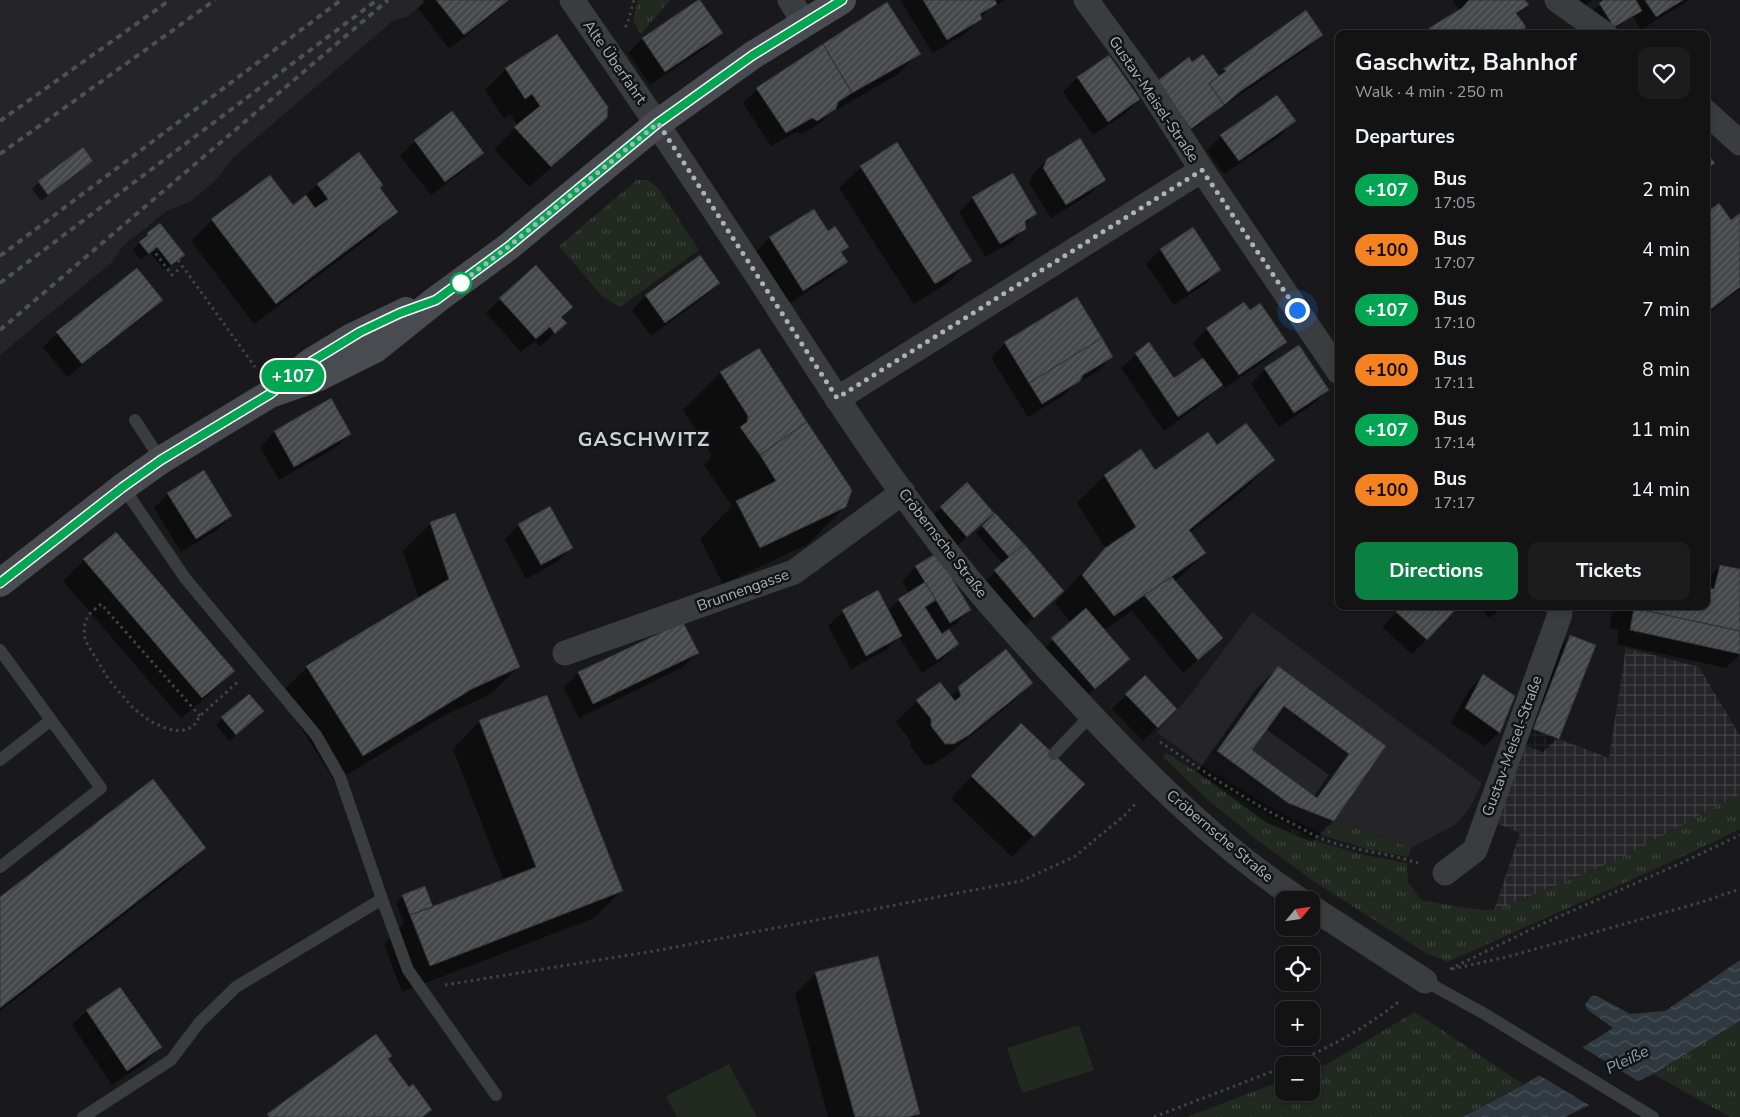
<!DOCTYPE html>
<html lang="en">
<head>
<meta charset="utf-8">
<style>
	body { margin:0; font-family:"Nunito Sans",sans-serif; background:#1c1c1d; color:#f1f3f6; height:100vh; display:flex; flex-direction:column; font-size:19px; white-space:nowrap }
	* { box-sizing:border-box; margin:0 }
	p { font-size:16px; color:#9d9ea0 }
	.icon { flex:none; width:28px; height:28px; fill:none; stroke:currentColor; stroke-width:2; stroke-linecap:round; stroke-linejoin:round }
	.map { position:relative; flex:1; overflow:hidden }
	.side { position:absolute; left:1335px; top:30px; width:375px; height:580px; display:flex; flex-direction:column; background:#131314; border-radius:10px; box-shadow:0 2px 8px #0003,0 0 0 1px #323234 }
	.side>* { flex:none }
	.badge { padding:0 10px; border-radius:16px; font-size:18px; line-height:32px }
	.needle { width:32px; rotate:61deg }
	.controls { position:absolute; left:1275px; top:891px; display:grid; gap:10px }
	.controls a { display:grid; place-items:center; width:45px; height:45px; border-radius:10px; background:#131314; box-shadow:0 2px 8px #0003,0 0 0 1px #323234; font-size:25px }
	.you { position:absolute; width:25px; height:25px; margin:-12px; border:4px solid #fff; border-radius:50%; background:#1a73e8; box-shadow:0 0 0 8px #1a73e833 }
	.map>.badge { position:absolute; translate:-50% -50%; box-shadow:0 0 0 2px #fff }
	h2 { padding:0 20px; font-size:19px; line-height:45px }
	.round { display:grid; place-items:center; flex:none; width:52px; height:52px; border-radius:10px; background:#1c1c1d }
	.overview { display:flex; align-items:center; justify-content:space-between; height:85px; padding:0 20px }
	h1 { font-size:24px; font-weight:700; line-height:38px }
	.cta { display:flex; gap:10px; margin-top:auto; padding:10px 20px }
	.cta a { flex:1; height:58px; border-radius:10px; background:#0b8043; color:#fff; font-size:20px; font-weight:700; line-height:58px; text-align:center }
	.cta a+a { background:#1c1c1d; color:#f1f3f6 }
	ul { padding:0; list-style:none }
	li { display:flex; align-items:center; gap:15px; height:60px; padding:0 20px }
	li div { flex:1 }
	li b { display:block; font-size:19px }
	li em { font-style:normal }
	li .badge { min-width:55px; font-weight:700; text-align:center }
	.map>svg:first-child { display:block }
	.built { fill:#252528 }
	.industrial { fill:url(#industrial-grid) }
	.grass { fill:url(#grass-tufts) }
	.garden { fill:#212921 }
	.water { fill:url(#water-waves) }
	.pier { fill:#19191b }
	.shadow { fill:#0007; fill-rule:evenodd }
	.building { fill:url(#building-hatch); stroke:#333337; fill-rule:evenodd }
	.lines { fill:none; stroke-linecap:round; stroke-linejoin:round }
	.path { stroke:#404347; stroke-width:3; stroke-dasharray:2.5 4; stroke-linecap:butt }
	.service { stroke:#3a3c40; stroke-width:12 }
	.minor { stroke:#3a3c40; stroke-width:25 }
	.secondary { stroke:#484b50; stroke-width:28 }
	.rail { stroke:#4d5055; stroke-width:4; stroke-dasharray:6 5; stroke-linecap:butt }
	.line-casing { stroke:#fff; stroke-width:11 }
	.line { stroke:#00a651; stroke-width:8 }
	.walk { stroke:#acb2ba; stroke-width:5; stroke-dasharray:0 9 }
	.stop-dot { fill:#fff; stroke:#00a651; stroke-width:2.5 }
	.labels { text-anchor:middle; stroke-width:5; stroke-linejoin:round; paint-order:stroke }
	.street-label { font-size:15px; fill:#acb2ba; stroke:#141416 }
	.water-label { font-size:16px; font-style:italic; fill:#85a2b3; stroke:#141416 }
	.district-label { font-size:20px; font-weight:bold; letter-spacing:1px; fill:#cdd0d6; stroke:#141416 }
</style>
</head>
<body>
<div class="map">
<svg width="1740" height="1117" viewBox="0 0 1740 1117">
	<defs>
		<pattern id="industrial-grid" width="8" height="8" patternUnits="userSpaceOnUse" patternTransform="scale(1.25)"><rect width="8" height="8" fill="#252528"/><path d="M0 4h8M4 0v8" fill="none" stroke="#424245"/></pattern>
		<pattern id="grass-tufts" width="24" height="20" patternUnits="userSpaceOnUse" patternTransform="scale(1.25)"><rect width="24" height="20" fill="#212921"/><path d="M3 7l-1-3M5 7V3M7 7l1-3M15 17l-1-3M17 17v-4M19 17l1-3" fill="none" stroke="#3f463f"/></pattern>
		<pattern id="water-waves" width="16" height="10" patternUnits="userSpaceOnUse" patternTransform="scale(1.25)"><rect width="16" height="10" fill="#2f393f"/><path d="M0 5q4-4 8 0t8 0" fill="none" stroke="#4a5359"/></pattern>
		<pattern id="building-hatch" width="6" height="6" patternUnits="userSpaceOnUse" patternTransform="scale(1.25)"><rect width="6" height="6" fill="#46474b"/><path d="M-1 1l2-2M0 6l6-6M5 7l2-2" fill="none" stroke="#5e5f63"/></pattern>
	</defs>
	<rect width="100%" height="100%" fill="#19191b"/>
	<path class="built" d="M0,0H422L424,3L407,17L394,20L234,157L218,178L190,202L168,210L124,245L111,263L0,355Z
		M1252,612L1482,783L1469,809L1455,825L1411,848L1334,821L1325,836L1277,811L1204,767L1157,732L1191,694Z"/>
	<path class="industrial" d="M1626,648L1699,667L1740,736V794L1617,860L1494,911L1520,833L1496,823L1533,729L1609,758Z"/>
	<path class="grass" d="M638,0H670L641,34L633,20Z
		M637,180H648L658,188L699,250L620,307L603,297L559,246Z
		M1166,753L1200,774L1273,818L1322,843L1364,855L1407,863L1408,882L1421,900L1466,908L1495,911L1617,860L1740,794V829C1644,876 1545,917 1448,962L1424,952L1312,880L1256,839L1208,800L1163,757Z
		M1334,821L1411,848L1408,857L1367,849L1325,836Z
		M1415,1012L1523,1084L1463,1117H1187L1284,1080V1092H1311V1070L1327,1064Z
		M1740,1021V1117H1730L1653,1074Z"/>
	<path class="garden" d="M1079,1025L1094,1070L1022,1093L1007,1048Z
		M729,1064L757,1117H677L666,1096Z"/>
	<path class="water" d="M1740,960V1021L1653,1074L1565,1117H1463L1530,1081L1613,1028L1588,1010L1585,1005L1591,996H1597L1630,1014L1665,1011Z"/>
	<path class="pier" d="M1580,1046L1641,1083L1592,1107L1537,1074Z"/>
	<path class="shadow" d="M426,0H511L449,49L418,8Z
		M900,0H1005L994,7L993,5L966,33L933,53Z
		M1453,0H1523L1527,5L1516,16L1521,34H1425L1430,29L1459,11Z
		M1572,0H1593L1578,10Z
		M1607,0H1689L1641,30L1633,17L1606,33L1593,10Z
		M699,1L721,33L707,47L650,85L628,53L642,39Z
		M556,35L606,118L584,139L529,187L494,149L518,126L510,114L504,119L485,90L506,69Z
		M1321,35L1307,49L1225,105L1177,142L1192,64L1218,76L1224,70Z
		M919,53L898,74L831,113L820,123L802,134L797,132L771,146L743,103L757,89Z
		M1109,56L1139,99L1125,114L1093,135L1063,92L1077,78Z
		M452,113L482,153L468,167L431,195L400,156L415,141Z
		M1294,121L1280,136L1224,174L1207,150L1221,136Z
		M1048,159L1104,180L1090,194L1051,218L1029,183L1033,174Z
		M861,167L970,260L949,282L914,304L839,188Z
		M84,168L41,201L32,189L39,182Z
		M318,184L378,188L396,212L375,233L254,324L191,241L212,220L292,207Z
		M973,198L1035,214L1025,225V228L1011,243L985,257L959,212Z
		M814,211L827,232L847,247L840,253L846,262L832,276L788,304L755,253L769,238Z
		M1706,215L1731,221L1740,215V289L1706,315Z
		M1192,228L1219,270L1205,284L1174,305L1146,264L1160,250Z
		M148,234L176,261L164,270L150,253L141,260L133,250Z
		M719,283L704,297L651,336L632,310L646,296Z
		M500,299L560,318L565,323L540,347L535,341L521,352L486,313Z
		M161,300L147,314L67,377L43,347L57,333Z
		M1250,312L1285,342L1271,356L1225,388L1222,384L1207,399L1164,431L1121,368L1149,344L1174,380L1204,359L1193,343L1207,329Z
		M1005,343L1112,357L1098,371L1075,384L1064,395L1028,417L991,358Z
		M1299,346L1328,390L1313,404L1279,427L1251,384L1265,369Z
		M720,373L845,507L808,544L723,584L700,539L732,506L704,465L710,459L711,454L683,410Z
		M331,400L350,434L335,448L279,480L260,447L274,432Z
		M1217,447L1273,460L1246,488L1189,533L1205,553L1175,582L1222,638L1183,673L1132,611L1104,630L1128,659L1080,702L1038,654L1071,623L1055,603L1078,577L1106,549L1077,503L1104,476L1140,451L1154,472Z
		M967,484L978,527L952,550L926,522Z
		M168,494L231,516L217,530L181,552L154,508Z
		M995,515L1048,605L1019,631L981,585L1003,564L976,533Z
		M431,523L518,667L491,694L443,716L335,782L280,694L307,667L419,599L403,551Z
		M519,525L571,548L557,562L526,579L505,539Z
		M84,560L233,671L212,692L181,718L63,581Z
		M1720,566L1740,570V654L1726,668L1617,644L1619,630L1609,628L1614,606H1706V580Z
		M916,567L970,610L956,624L940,633L958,644L944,658L922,673L899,637L886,650L851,669L828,626L843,611L877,592L887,611L899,600L909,593L902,581Z
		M1407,606L1427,639L1412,654L1382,627L1396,613Z
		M1480,606H1506L1488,618Z
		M682,623L697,653L683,667L579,718L564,688L578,673Z
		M1570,636L1558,738L1543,752L1520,743L1556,651Z
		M1278,667L1384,746L1333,821L1312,842L1267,823L1197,772L1257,688ZM1266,729L1329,775L1314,796L1250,750Z
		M1483,675L1499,732L1485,746L1451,723L1469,690Z
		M1145,677L1175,709L1143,741L1112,709Z
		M1031,683L1010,704L946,756L932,765L924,764L911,747L910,740L896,722L917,701L950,697L959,688Z
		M222,718H256L229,741L216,725Z
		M480,721L621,891L594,918L402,992L384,944L404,923L396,903L403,896L428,910L504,881L453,749Z
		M1000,746L1033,836L1012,857L951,798Z
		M204,848L183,869L0,1011V899Z
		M816,973L919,1113L915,1117H828L795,994Z
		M120,988L160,1047L146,1062L112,1085L72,1025L87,1011Z"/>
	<path class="building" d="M436,0H509L464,35Z
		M698,0H700L723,33L665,72L642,38Z
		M923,0H995L997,4L980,14L982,19L947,40Z
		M1469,0H1525L1529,5L1516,13L1526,27L1521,31L1523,34H1433L1429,28L1462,8Z
		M1604,0H1636L1642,11L1614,27L1599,3Z
		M1645,0H1683L1656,17Z
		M887,2L921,54L852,93L823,44Z
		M1306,10L1323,35L1241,91L1224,105L1209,83L1226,71L1223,69Z
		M557,34L608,107L607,118L551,167L514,127L540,106L532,94L525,99L505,68Z
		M823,44L852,93L838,102L836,109L817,121L812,118L786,133L756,88Z
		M1203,54L1219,76L1209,83L1224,105L1191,129L1157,81L1189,57L1192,62Z
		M1109,55L1140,99L1108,122L1077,77Z
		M1277,95L1296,121L1239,161L1220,135Z
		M452,111L484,153L445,182L414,140Z
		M1080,138L1106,180L1066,205L1043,168L1047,159Z
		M897,142L972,261L935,284L860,166Z
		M83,147L93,161L48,195L38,181Z
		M359,152L383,185L380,188L398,212L276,304L211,219L270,175L293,205L306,195L315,208L328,199L317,184Z
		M1706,152L1715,163L1706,170Z
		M1013,173L1037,214L1025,221L1026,229L1000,244L972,197Z
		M1719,203L1731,220L1740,213V287L1706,313V213Z
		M814,209L828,231L835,226L849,247L841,252L848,262L803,291L769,237Z
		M160,223L185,255L171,265L157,247L149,254L139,242L148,235L147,233Z
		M1193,227L1221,270L1188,292L1160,249Z
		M700,255L720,283L665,323L645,295Z
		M536,265L573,307L561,317L567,323L555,334L550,327L536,339L499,298Z
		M137,268L163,300L82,364L56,332Z
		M1077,297L1102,338L1029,383L1004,342Z
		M1244,302L1250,310L1260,303L1287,342L1239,375L1206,328Z
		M1102,338L1113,357L1083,375L1080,381L1042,404L1029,383Z
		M1149,342L1174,378L1203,358L1223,385L1178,417L1135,353Z
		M1299,345L1329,390L1294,413L1264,368Z
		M759,348L807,422L760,455L740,427L747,422L748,416L720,372Z
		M331,398L351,434L294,467L274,431Z
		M807,422L852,490L846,507L760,548L736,501L776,481L760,455Z
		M1246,423L1275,460L1189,530L1206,553L1114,616L1082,575L1105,548L1136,527L1104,475L1141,449L1155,470L1208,432L1217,445Z
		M204,470L232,516L196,539L167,493Z
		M967,482L994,513L967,537L940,507Z
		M550,506L573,548L541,565L518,524Z
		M455,513L520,667L472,689L363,756L306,666L449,579L430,522Z
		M995,513L1024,544L1009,557L982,526Z
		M116,532L235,671L202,698L83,559Z
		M1024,544L1064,591L1034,618L994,570Z
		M937,553L971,610L950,623L915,566Z
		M1720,565L1740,569V631L1629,607L1706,606V587L1714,589Z
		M1172,577L1223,638L1198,660L1144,595Z
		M925,582L936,600L925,607L942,634L949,629L959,644L937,660L898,599Z
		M878,590L902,636L866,656L842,610Z
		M1404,606H1459L1427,640L1396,612Z
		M1086,608L1130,659L1095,689L1051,638Z
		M1634,608L1740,631V654L1630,630Z
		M683,622L699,653L593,704L578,672Z
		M1570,635L1596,645L1559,739L1533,729Z
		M1006,649L1033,683L969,735L954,744H945L931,726V719L916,700L940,682L955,701L961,696L958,687Z
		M1278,666L1386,746L1334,821L1288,803L1217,751ZM1284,706L1349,754L1317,798L1252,750Z
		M1483,674L1515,696L1500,733L1465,708Z
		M1145,675L1177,709L1158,728L1125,694Z
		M249,694L264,711L236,735L221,717Z
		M547,695L623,891L430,966L410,915L536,867L479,720Z
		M1021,723L1085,784L1034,837L971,776Z
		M153,779L206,848L0,1008V897Z
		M425,886L433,907L410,915L402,895Z
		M878,956L920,1114L908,1117H855L815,972Z
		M120,987L162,1047L127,1071L86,1010Z
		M376,1034L392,1056L388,1059L409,1087L413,1084L432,1110L422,1117H269L267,1114Z"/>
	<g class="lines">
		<path class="path" d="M625,27L627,25L634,0
			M148,243L172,275L182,267
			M178,260L255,367
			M200,716L101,604L88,615L84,627L85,640L109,680L133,708L150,721L167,729L181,731L193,727L200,716L240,680
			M1160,742C1202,770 1245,800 1291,823C1302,828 1313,836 1325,840C1355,851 1388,853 1418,863
			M1450,969L1542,924L1677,865L1740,835
			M1452,969L1507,957L1702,902L1740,889
			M445,985L660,950L1021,881L1074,857L1125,815L1136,803
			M1289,1065C1329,1048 1367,1027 1401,1000
			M1154,1117L1284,1067"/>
		<path class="service" d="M135,420L161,460
			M0,650L51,720L0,760
			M1054,754L1091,715
			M0,867L101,788L51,720
			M382,899L408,970L496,1095
			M1425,981L1483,1013L1653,1117
			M83,1117L171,1060L199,1023L236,987L382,899L340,777L316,735L185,578L123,487"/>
		<path class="minor" d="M572,0C639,96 704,194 768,292C828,385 888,479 958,566C999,617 1045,666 1090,714C1154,782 1222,849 1300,900
			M790,0L805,24
			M1086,0L1145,81L1202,170L1339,372
			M1557,0L1605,34
			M1706,112L1740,143
			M837,399L1202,170
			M565,653L794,572L903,492
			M1445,873L1475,850L1560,614L1558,606
			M1311,907L1425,981"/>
		<path class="secondary" d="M270,394L319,377L375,349L436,300L508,247L658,123L753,55L842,0
			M0,583L123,487L161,460L270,394L311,362L352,337L406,311"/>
		<path class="rail" d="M0,121L170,0
			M0,154L215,0
			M0,256L341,0
			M0,283L377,0
			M0,330L388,0"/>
	</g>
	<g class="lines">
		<defs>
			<path id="line" d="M0,583L123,487L161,460L270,394L311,362L360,332L400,313L436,300L508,247L658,123L753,55L842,0"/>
		</defs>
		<use href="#line" class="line-casing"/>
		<use href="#line" class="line"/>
		<path class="walk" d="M461,283L459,284L508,247L658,123L837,398L1202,170L1297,310"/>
	</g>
	<circle class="stop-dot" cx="461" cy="283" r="10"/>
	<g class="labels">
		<g class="street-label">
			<text transform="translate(615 62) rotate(55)" y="5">Alte Überfahrt</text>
			<text transform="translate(1154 99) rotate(56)" y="5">Gustav-Meisel-Straße</text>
			<text transform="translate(943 543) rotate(52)" y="5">Cröbernsche Straße</text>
			<text transform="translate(743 590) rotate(-20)" y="5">Brunnengasse</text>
			<text transform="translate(1512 746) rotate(-70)" y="5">Gustav-Meisel-Straße</text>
			<text transform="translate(1220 836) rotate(40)" y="5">Cröbernsche Straße</text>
		</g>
		<g class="water-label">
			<text transform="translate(1627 1059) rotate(-26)" y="6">Pleiße</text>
		</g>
		<g class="district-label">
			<text x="644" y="446">GASCHWITZ</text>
		</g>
	</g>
</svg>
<div class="controls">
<a><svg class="needle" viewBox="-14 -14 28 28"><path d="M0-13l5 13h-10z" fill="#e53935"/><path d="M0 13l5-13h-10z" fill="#9d9ea0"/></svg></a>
<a><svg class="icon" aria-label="locate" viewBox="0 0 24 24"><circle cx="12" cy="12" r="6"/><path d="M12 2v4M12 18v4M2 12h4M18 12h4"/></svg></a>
<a>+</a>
<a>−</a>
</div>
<div class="you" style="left:1297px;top:310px"></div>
<b class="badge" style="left:293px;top:376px;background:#00a651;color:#fff">+107</b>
<section class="side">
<div class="overview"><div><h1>Gaschwitz, Bahnhof</h1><p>Walk · 4 min · 250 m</p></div><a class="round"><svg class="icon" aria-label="heart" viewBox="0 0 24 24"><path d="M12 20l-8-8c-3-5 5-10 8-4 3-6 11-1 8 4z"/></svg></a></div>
<h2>Departures</h2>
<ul>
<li><span class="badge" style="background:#00a651;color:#fff">+107</span><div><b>Bus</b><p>17:05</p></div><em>2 min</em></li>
<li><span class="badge" style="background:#f58220;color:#111">+100</span><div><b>Bus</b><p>17:07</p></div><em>4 min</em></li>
<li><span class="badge" style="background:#00a651;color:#fff">+107</span><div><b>Bus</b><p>17:10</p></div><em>7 min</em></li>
<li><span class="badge" style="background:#f58220;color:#111">+100</span><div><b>Bus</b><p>17:11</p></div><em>8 min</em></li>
<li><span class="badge" style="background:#00a651;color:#fff">+107</span><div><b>Bus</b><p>17:14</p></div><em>11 min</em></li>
<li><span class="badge" style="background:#f58220;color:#111">+100</span><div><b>Bus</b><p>17:17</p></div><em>14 min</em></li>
</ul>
<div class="cta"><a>Directions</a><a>Tickets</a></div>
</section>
</div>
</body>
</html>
